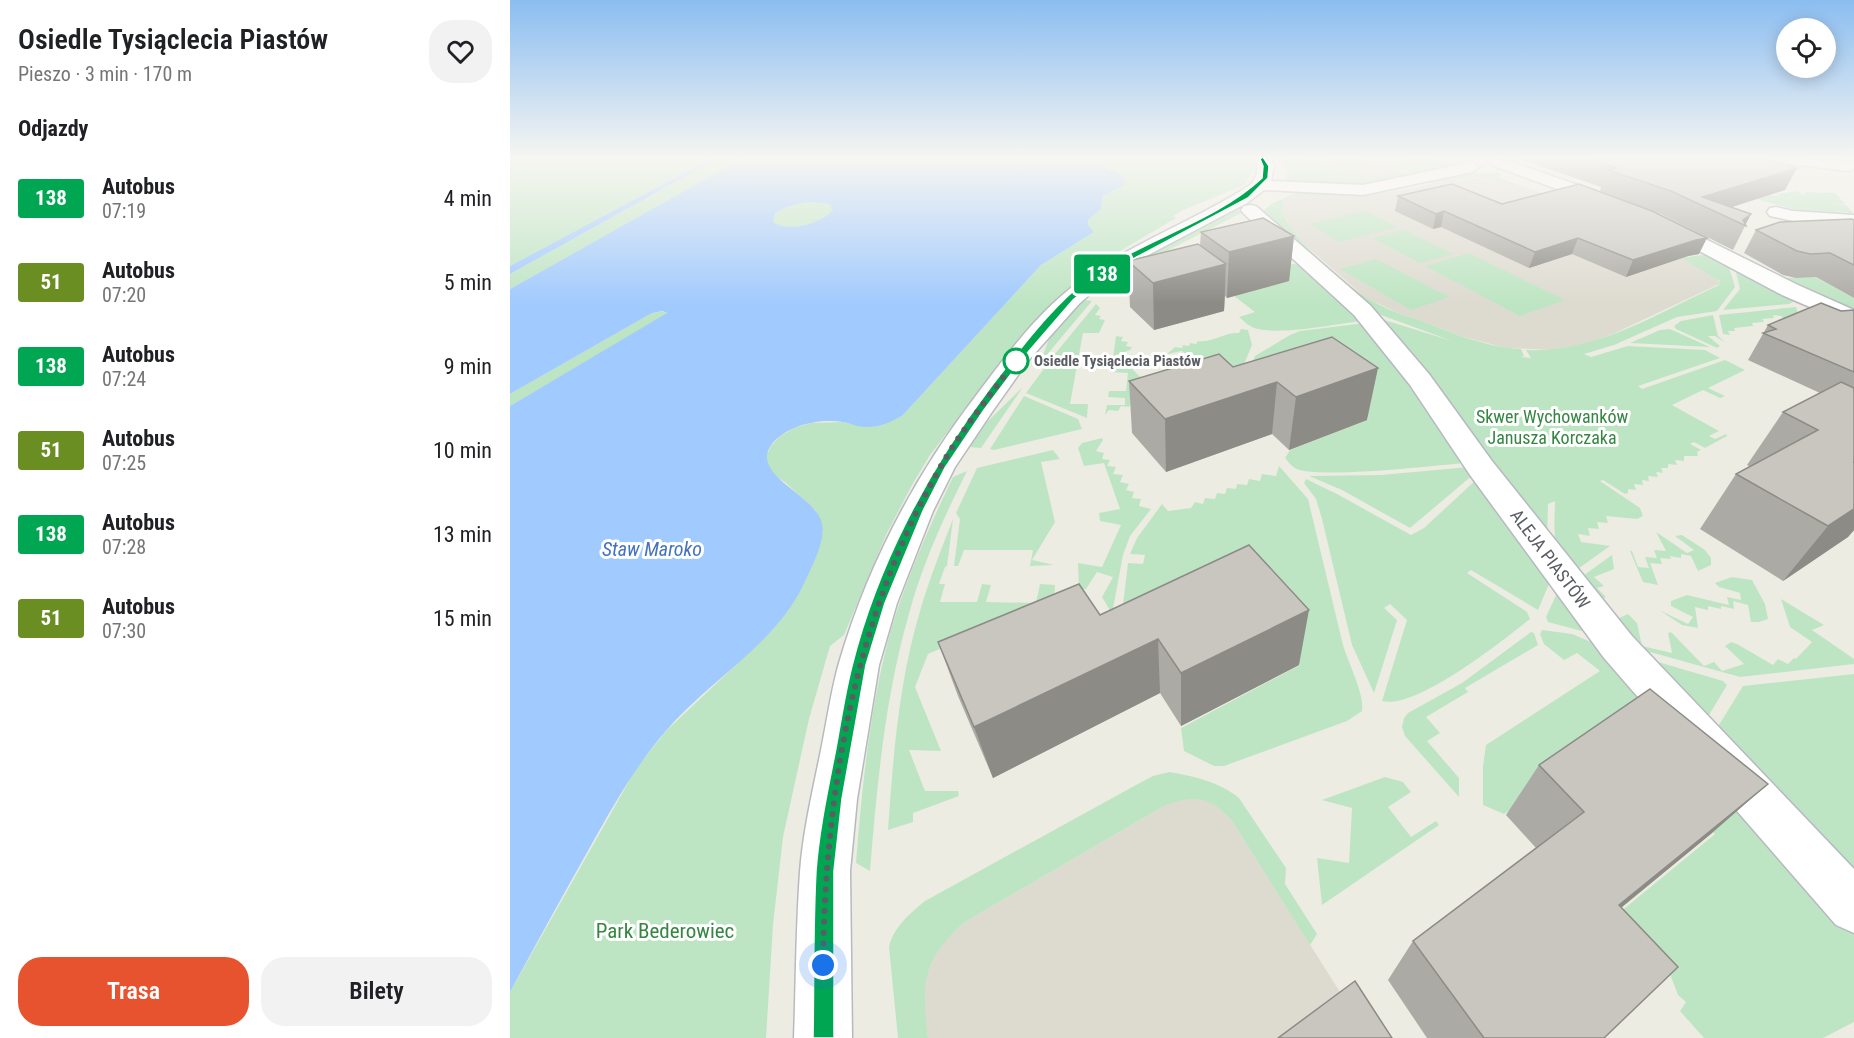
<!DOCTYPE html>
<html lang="pl">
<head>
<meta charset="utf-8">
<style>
	body { margin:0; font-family:"Roboto Condensed",sans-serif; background:#f2f2f2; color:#202124; height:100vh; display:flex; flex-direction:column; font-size:22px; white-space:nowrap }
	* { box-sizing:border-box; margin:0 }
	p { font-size:20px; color:#757577 }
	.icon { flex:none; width:33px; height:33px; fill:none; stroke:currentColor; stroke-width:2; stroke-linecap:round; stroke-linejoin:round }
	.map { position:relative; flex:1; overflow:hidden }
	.side { display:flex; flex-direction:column; background:#fff; width:510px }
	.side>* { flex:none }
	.badge { padding:0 12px; border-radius:4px; font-size:21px; line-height:39px }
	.tools { position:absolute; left:1266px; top:18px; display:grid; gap:12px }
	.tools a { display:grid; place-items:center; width:60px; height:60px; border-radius:50%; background:#fff; box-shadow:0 3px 15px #0003; font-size:30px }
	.you { position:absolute; width:30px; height:30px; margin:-15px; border:4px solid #fff; border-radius:50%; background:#1a73e8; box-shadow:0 0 0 9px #1a73e833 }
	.map>.badge { position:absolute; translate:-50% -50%; box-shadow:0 0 0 3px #fff }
	h2 { padding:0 18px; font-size:22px; line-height:54px }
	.round { display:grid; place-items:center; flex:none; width:63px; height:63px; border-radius:24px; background:#f2f2f2 }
	.head { display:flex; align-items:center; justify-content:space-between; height:102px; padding:0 18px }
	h1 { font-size:28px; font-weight:600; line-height:45px }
	.button { display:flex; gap:12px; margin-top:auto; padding:12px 18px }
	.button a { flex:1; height:69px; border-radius:24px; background:#e6532e; color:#fff; font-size:24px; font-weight:600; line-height:69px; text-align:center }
	.button a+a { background:#f2f2f2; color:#202124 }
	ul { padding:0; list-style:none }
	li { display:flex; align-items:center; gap:18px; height:84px; padding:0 18px }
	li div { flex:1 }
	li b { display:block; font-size:22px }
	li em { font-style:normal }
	li .badge { min-width:66px; font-weight:700; text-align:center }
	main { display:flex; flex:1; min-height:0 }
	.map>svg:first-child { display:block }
	.education { fill:#dddbd0 }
	.green { fill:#bee5c3 }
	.water { fill:#a1cafe; fill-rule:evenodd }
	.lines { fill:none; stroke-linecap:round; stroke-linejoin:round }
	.minor-casing { stroke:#b7b9be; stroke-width:3 }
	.minor { fill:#fff; fill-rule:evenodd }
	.wall { fill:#acaaa4 }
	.shaded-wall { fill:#8c8b86 }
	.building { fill:#c8c6bf; stroke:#8c8b86; stroke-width:1.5 }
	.line { fill:#00a651; stroke:#fff; stroke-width:1.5 }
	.walk { stroke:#5a5d63; stroke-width:6; stroke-dasharray:0 10.8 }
	.stop-dot { fill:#fff; stroke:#00a651; stroke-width:3 }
	.labels { text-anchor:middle; stroke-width:6; stroke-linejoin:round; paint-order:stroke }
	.far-stop-label { font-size:15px; font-weight:bold; fill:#5a5d63; stroke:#fff; text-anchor:start }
	.park-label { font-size:18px; fill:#368643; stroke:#fff }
	.street-label { font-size:18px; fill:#5a5d63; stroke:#fff }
	.water-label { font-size:20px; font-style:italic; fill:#4472c1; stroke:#fff }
	.near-park-label { font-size:21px; fill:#368643; stroke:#fff }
</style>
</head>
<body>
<main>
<section class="side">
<div class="head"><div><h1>Osiedle Tysiąclecia Piastów</h1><p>Pieszo · 3 min · 170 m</p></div><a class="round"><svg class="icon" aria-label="heart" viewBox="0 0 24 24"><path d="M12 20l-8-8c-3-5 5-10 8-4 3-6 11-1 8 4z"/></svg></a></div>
<h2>Odjazdy</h2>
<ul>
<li><span class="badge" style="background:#00a651;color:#fff">138</span><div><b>Autobus</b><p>07:19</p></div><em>4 min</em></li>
<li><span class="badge" style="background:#6b8e23;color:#fff">51</span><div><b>Autobus</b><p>07:20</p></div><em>5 min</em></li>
<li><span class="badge" style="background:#00a651;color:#fff">138</span><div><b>Autobus</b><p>07:24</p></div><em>9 min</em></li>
<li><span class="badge" style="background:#6b8e23;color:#fff">51</span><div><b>Autobus</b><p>07:25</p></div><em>10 min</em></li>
<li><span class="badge" style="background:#00a651;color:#fff">138</span><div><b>Autobus</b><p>07:28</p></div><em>13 min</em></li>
<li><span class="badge" style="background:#6b8e23;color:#fff">51</span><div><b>Autobus</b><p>07:30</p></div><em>15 min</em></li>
</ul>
<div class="button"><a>Trasa</a><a>Bilety</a></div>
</section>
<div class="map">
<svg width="1344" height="1038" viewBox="0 0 1344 1038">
	<rect width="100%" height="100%" fill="#edece2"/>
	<path class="education" d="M801,159H890L878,162L895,169L856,178L817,167Z
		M956,177L997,182L1107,223L1202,274L1211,283L1105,333L1077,344L1042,350L996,348L954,337L886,312L855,297L795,245L783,232L772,212L774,200L785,195L863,194L899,189L922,184V181Z
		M685,798L699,801L712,809L722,821L859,1038H418L413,997L417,974L426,952L438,937L455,922L654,806L672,799Z"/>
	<path class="green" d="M0,159H200L0,266Z
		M207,159H231L0,289V274Z
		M582,159H744L748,172H742L734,185L671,211L663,216L666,218L566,277L570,280L538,307L501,349L420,455L402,485L376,535L334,635L320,646L299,719L273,837L263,925L256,1038H0V992L127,767L157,730L228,663L293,586L313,532L306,511L276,483L264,475L258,467L256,456L261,446L269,437L284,428L301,423L333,422L355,427L369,426L393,415L531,265L584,232L578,225V220L591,209L593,196L608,188L604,170L586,164Z
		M772,159H801L817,167L856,178L888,171L900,176L849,186L775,185L777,168Z
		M815,159H852L869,166L843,172Z
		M899,159H927L940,164L934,169L904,174L881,163Z
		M960,173H990L991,175L987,177L1066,206L1086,201L1094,203L1083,208L1129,225L1143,222L1168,234L1149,236L1162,243L1180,241L1183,244L1162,247L1178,257L1205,253L1217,260L1225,287L1207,311L1167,317L1104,345L1074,354L1081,357L1118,346L1195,350L1210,358L1128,386L1132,389L1215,360L1235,370L1198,388L1215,396L1210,398L1193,390L1162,405L1209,431L1199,436L1205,439L1216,434L1217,436L1195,448L1184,442L1180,444L1191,450L1187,452L1188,456H1174V461L1165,460L1167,465L1158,464V468H1151L1153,473L1146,472L1148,477L1138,476L1139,481L1132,480L1133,485L1124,484L1126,490L1118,489V493L1115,494L1093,480L1090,481L1130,508L1133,516L1127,519L1096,516L1098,523L1087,522L1089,529L1078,528L1080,536L1068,534L1071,542L1100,546L1065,571C1039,566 1045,520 1045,501L1038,504L1037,540L982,470L986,467L981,460L974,459L923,384L868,318L942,341L860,311L752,212L763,203L789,192L841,194L894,188L850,196L785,195L774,200L772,212C783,240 837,287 863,301C877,310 894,315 909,320C942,333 975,347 1011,349L1014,356L1011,357L1021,358L1016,350C1086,353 1148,313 1209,285L1210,281L1122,229L1007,185L968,177L922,181L923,184L918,181Z
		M1287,191L1296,196L1294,192L1325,193L1335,204L1319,203L1336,205L1344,214L1323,210L1344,216L1296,210L1298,213L1246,199L1256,195L1270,196L1268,194Z
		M302,202L319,204L323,210C310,224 279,233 263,222L265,213C277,206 288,203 302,202Z
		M726,210L735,211L643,258L639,255Z
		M855,211L887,227L830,242L800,224Z
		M894,230L943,254L910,263L862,238Z
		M959,253L1055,300L1010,316L915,266Z
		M723,258L794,265L852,321C824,324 770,336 744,328C738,326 733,320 729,317L745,312L724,296L779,281L750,261Z
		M866,259L939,297L901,310L830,269Z
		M1224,264L1287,300L1279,304L1213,310L1230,289Z
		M1261,271L1273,278L1305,277L1344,298V315L1254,272Z
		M576,300L582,301L530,363L539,339L572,301Z
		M586,304L590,308L585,315L591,316L589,319L595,320L589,333H573L560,404H578L577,418L516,393L544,355Z
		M1286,307L1289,317L1275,320L1271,316L1263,315L1264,318L1252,319L1254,322L1242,323L1243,326L1224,328L1225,331H1218L1220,335L1213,334L1209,315Z
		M156,311L155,315L0,406V394L142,313Z
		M1203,315L1208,336L1216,343L1205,336H1198L1210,346L1207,348L1166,329L1164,326L1171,321Z
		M855,323L895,372L956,463C928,465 804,480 785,468C781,466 778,461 775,458L780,450L859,419L839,405L730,394L745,356L780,335L790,331Z
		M731,329L738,330L742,345L723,391L672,351L657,354L665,347L672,348L673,345L679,346L680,343L686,344L688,341C702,343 714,332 729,333Z
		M1159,329L1162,330L1200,347L1120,343L1150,330Z
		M606,336L613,337L611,341L618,342L616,346L622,347L620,350L604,356L617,368L620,367L644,390L622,402L619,407L611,406L608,411L599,410L595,415L597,405H615V398L598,397L599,391H616L618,373L601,372Z
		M513,387L471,448L459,447L476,423Z
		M514,396L568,419L572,429L484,450L480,449Z
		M592,438L593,440L586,451L594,453L592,459L600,460L597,466L606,467L603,474L613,475L610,482L619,484L616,490L624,492L622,498L631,499L629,506L641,509L620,536L613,555L602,614L592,597L603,577L587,572L576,589L569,590L568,563L592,567L611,525L590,521L589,513L610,509L594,463L574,466L568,448L572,443Z
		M543,450L550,459L531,462L545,522L522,560L544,565L520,566L523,550H454L448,566H444L450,519L446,513L467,468Z
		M769,466L798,499L833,645C838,662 855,695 852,711L837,721L714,766H704L674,751L671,728L790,665L767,637L612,613L618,563L633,564L635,555L620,554L627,538L652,504L658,511L681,508L685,502L693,504L695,498L705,499L707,493L715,494L717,488L726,489L727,484L737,485L739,479L750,481L752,474L766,476Z
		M959,467L964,474L900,528L832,490L799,476L871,475Z
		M457,471C434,517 412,565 399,614C375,697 367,785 360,871L346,863C352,786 360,708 380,633C396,579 419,527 443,477Z
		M796,479L827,494L901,535L914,528L967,479L1039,575V584L1028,610L961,570L957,573L1017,612L1020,619C992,641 906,710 872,701L897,620L880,604L874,608L887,620L864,693L842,645L812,519L806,499L794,483Z
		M443,519L437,566L435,567L429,584H435L430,602H467L472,584L481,585L476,602L526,603L530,584L545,585L544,600L418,654L405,687L431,751L399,750L415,791H448L449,796L403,813V822L378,830C383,756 389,681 410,611C419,580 431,550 443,519Z
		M1146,532L1177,553L1184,550L1165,536L1172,535L1195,550L1201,558V565L1188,571L1181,556L1171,554V558L1160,556L1161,559L1150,558L1152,564L1140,563L1148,585L1133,582L1120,551H1122L1128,567L1139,568L1135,557L1147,558L1144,550L1156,551Z
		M1102,555L1104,569L1084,577L1094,586L1087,588L1096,597L1089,601L1105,620L1118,614L1127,623L1132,646L1162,653L1158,633L1161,632L1194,666L1204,662L1212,671L1234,664L1215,646L1221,642L1227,644L1263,665L1268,659L1278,664L1284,658L1286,659L1302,642L1280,627L1271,599L1314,625L1302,630L1344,659V664L1230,677L1122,647L1070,578Z
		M1222,577L1242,580L1255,604L1258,619L1249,622H1241L1238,605L1223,601L1224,609L1211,606V609L1198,606V610L1185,607L1188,628L1172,625L1149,610L1178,624L1183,617L1161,606V601L1177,595L1219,605L1217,597L1231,600L1230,593L1209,587L1205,583Z
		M1049,589L1083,634L1038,622L1036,617Z
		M1032,630L1062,634L1093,647L1344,926V1022L1313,1038H1194L1170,1011L1176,1002L1168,995L1157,966L1109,913L1205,834L1100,740L994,814L973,805V766L976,745L1090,671L1067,653L1054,660L1034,644L1030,634Z
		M1021,632L1024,633L1028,645L955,688L958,692L916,717L930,733L917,741L949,778V797L895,736L892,727L894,718L898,713L952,683Z
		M1131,657L1213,681L1217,685L1193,725Z
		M1344,674V886L1204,733L1233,686Z
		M659,772C683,776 710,782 729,798L776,868L775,884L807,934L800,945L722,821C700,795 684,795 654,806L455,922C411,960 412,984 418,1038H388L379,947C383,928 400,913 415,901L626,785L643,776Z
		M875,777L893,782L901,792L878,807L901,837L926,821L929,825L812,905L807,858L839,863L842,808L812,800Z"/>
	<path class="water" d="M200,159H207L0,274V266Z
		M231,159H582C590,170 608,167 615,180L612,186L593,196L591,209L578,220V225L584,232L531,265L393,415C381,422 369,428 355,427C347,427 340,423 333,422C310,418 277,425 262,444C238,475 307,495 312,524C316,541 301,568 294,584C264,646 198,681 155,732C124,768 102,808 79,849C52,897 26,944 0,992V406L157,313L153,311L142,313L0,394V289ZM302,202L319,204L323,210C310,224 279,233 263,222L265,213C277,206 288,203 302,202Z"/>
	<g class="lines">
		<defs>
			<path id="minor" d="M745,159H761L764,166L761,181L853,185L962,162L970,167L962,172L853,195L754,190L737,203L627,261L596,280L569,304L518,361L482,412L445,467L423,511L387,603L369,665L347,799L340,871L342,1038H284C286,983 286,927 290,872C293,831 303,790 311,750C317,721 321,691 329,663C357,567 404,477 465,397C492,361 521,321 556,292C612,246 680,224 740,185C747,177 750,170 745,159Z
				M1274,159L1338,161L1344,163V169L1338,171L1282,164Z
				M984,160H996L1105,198L1108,202L1105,206H1093L984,166L982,163Z
				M740,205L746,206L860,305L919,374L982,461L1122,636L1344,869V933L1326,925L1094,658L960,475L900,385L844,315L734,214L731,210L734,206Z
				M1266,207L1283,211L1344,215V227L1283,221L1260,216L1257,212L1260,208Z
				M1155,219L1288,285L1344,310V326L1272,295L1148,229L1146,225L1148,221Z"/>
		</defs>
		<use href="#minor" class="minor-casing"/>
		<use href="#minor" class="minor"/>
	</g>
	<path class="wall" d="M1010,159H1254L1275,190L1222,207L1241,214L1223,250L1151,214L1090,192L1091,187Z
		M888,196L992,204L1189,254L1178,256L1116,277L1062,254L1019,268L931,227L923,229L885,211Z
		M1344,220V298L1306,277L1286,278L1273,275L1234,253L1246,230Z
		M691,232L784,236L779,281L717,298L715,296L714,311L644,330L620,307L618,261L690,246Z
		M1344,310V530L1338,537L1273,581L1190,529L1226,474L1240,467L1237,465L1273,412L1310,393L1238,360L1258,325L1331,311Z
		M822,337L857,420L779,450L762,434L656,472L622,433L619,381L723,367Z
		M590,615L789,665L671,726L650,693L483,778L448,696L428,642Z
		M1029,765L1202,833L1111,908L1094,1038H917L878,980L903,941L1026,848L996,815Z"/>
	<path class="shaded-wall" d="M1287,168L1275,190L1206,212L1192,197Z
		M934,211L931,227L923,229L926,214Z
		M1241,214L1235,225L1233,220Z
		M784,236L779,281L717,298L719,252Z
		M1068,238L1062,254L1019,268L1025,252Z
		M1197,238L1189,254L1178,256L1116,277L1123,260L1186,240Z
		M716,264L714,311L644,330L643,283Z
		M868,368L857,420L779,450L786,397Z
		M767,382L762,434L656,472L655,419Z
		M1344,509V530L1338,537L1273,581L1318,526Z
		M799,610L789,665L671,726V673Z
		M648,639L650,693L483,778L464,727Z
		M1258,784L1202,833L1063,947L1109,905Z"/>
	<path class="building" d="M1079,159H1254L1287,168L1192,197L1241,214L1233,220L1236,226L1161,191L1098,170L1106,168Z
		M942,184L992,204L1069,184L1142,211L1197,238L1186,240L1123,260L1068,238L1025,252L934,211L926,214L888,196Z
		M753,218L784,236L719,252L691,232Z
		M1342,219L1344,220V265L1320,253L1300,254L1287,251L1246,230L1270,222Z
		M688,244L716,264L643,283L618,261Z
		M1311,303L1331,311L1344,310V372L1253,333L1266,329L1258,325Z
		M822,337L868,368L786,397L767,382L655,419L619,381L709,354L723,367Z
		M1331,382L1344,388V462H1343H1344V509L1318,526L1226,474L1308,430L1273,412Z
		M739,545L799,610L671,673L648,639L464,727L428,642L569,584L590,615Z
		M1140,689L1258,784L1109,905L1168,967L1094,1038H974L903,941L1074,812L1029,765Z
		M845,981L882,1038H768Z"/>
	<linearGradient id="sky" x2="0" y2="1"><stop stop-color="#8bbdf1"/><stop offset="0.52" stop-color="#f7f6f2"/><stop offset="1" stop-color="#f7f6f2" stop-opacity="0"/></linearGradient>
	<rect width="1344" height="304" fill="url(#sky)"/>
	<path class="line" d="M753,157L759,166L758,178L738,198L623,259L577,288L563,300L513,358L474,410L435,468L413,511L375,603L356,665L332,799L324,871V1038H303C304,983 303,927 306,871C309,830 318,789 326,748C331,721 335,693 342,666C367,566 418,470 480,388C507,353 535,315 569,286C624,241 700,226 752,178L753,166L750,159Z"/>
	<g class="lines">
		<path class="walk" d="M313,965C315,797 343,623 426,475C449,432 481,395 509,356L506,361"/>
	</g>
	<circle class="stop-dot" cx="506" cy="361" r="12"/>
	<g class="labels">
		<g class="far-stop-label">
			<text x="524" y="366">Osiedle Tysiąclecia Piastów</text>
		</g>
		<g class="park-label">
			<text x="1042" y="423">Skwer Wychowanków<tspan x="1042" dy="21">Janusza Korczaka</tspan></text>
		</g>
		<g class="street-label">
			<text transform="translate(1040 559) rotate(53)" y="6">ALEJA PIASTÓW</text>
		</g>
		<g class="water-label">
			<text x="142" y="556">Staw Maroko</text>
		</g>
		<g class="near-park-label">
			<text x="155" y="938">Park Bederowiec</text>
		</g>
	</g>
</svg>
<div class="tools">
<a><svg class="icon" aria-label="locate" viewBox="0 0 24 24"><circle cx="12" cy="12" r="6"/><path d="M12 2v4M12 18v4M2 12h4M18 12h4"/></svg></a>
</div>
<div class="you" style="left:313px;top:965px"></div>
<b class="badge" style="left:592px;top:274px;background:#00a651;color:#fff">138</b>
</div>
</main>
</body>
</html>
